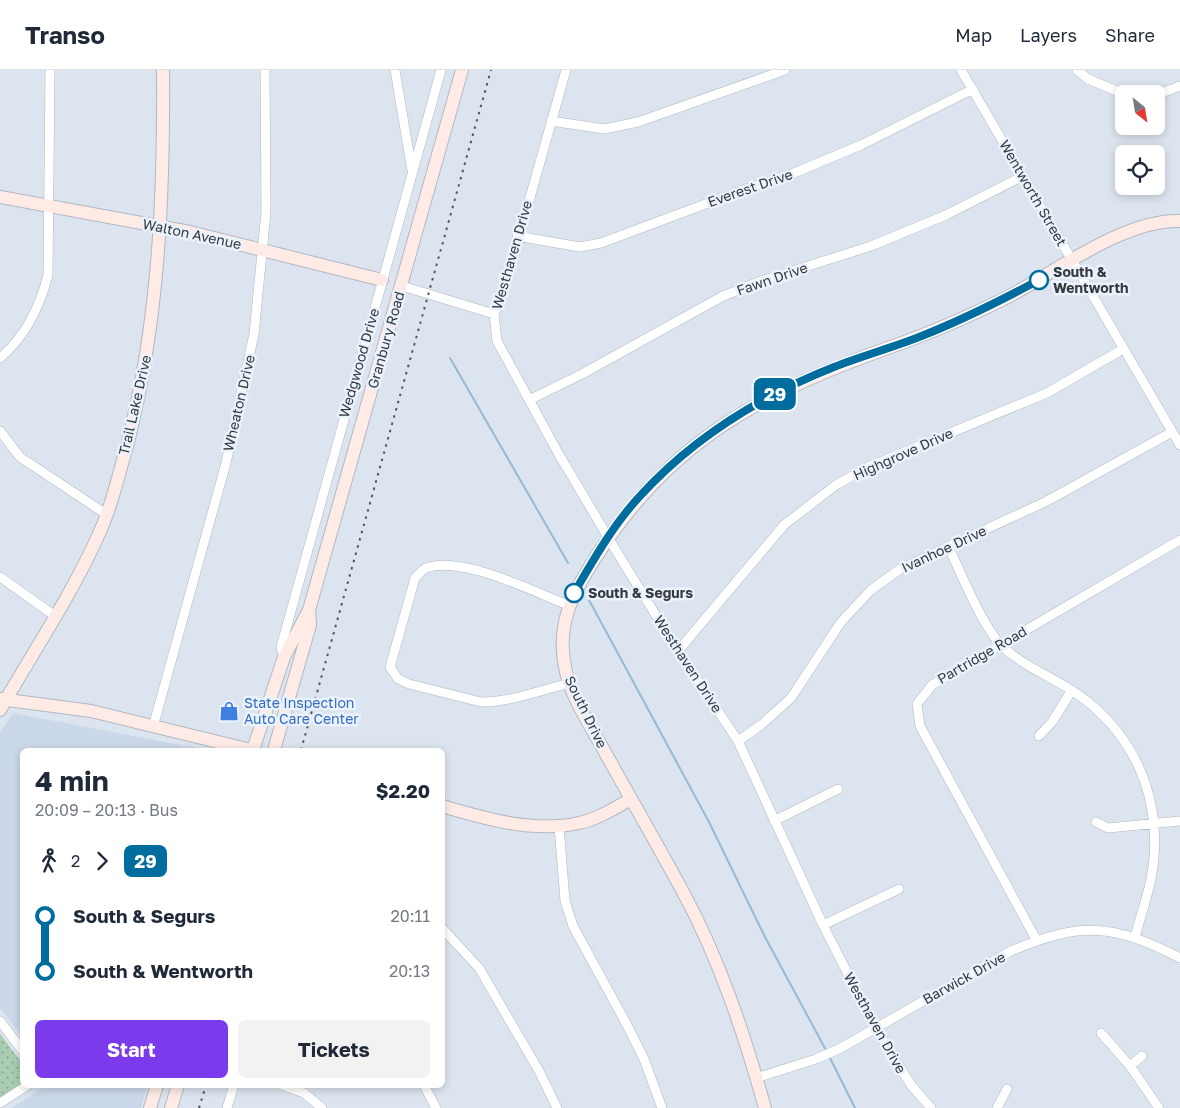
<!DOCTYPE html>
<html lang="en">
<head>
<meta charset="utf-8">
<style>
	body { margin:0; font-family:"Golos Text",sans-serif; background:#f2f2f3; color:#1f2937; height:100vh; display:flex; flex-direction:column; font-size:19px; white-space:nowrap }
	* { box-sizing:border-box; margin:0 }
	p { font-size:16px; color:#747a83 }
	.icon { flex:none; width:28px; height:28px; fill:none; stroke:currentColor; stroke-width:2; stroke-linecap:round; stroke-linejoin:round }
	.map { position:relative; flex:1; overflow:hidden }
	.panel { position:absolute; left:20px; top:678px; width:425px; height:340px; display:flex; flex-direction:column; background:#fff; border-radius:8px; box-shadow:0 2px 8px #0003 }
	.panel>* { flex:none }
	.badge { padding:0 10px; border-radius:8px; font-size:18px; line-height:32px }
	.needle { width:32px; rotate:150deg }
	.controls { position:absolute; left:1115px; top:15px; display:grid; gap:10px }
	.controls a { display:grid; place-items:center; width:50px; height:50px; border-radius:8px; background:#fff; box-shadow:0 2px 8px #0003; font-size:25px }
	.map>.badge { position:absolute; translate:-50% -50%; box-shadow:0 0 0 2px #fff }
	.legs { display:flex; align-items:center; gap:8px; height:55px; padding:0 15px; font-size:16px }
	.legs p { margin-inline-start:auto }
	.summary { display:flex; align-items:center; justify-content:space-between; height:85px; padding:0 15px }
	h1 { font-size:28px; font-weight:700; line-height:38px }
	.button { display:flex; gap:10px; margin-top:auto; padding:10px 15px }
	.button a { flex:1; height:58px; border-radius:8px; background:#7c3aed; color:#fff; font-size:20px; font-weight:700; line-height:58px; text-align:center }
	.button a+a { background:#f2f2f3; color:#1f2937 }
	ul { padding:0 15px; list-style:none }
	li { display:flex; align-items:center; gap:18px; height:55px; font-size:19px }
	li i { display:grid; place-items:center; width:8px; height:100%; margin:0 6px; background:currentColor }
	li i::after { content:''; width:12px; height:12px; margin:-6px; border:4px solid; border-radius:50%; background:#fff }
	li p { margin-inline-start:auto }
	li:first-child i { background:linear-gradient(#0000 50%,currentColor 0) }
	li:last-child i { background:linear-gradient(currentColor 50%,#0000 0) }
	header { display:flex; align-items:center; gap:30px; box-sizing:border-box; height:70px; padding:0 25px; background:#fff; border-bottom:1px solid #e0e1e3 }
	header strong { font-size:24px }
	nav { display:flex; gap:28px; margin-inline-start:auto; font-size:18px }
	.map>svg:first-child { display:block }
	.built { fill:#cbd8e9 }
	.grass { fill:url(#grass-dots) }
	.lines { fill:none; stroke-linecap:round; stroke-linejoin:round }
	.stream { stroke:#94bad7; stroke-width:2 }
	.street-casing { stroke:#b1b9c3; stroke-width:10 }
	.secondary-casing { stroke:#b1b9c3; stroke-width:14 }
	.street { stroke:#fff; stroke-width:9 }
	.secondary { stroke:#feebe6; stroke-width:12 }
	.rail { stroke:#54585e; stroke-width:2; stroke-dasharray:2.5 5; stroke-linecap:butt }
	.line-1-casing { stroke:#fff; stroke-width:11 }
	.line-1 { stroke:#006d9e; stroke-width:8 }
	.stop-1-dot { fill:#fff; stroke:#006d9e; stroke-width:2.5 }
	.labels { text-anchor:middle; stroke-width:5; stroke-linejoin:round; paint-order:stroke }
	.street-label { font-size:14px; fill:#373a3e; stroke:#eaf2fc }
	.stop-label { font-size:14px; font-weight:bold; fill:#373a3e; stroke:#eaf2fc; text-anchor:start }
	.shop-label { font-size:14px; fill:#366cbe; stroke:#eaf2fc; text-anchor:start }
</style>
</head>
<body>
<header>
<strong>Transo</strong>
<nav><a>Map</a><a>Layers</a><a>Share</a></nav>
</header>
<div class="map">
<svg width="1180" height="1038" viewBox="0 0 1180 1038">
	<defs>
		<pattern id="grass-dots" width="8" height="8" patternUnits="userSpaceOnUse" patternTransform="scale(1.25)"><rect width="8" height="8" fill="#a9cdb2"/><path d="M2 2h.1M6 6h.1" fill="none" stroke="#8aa792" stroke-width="1.8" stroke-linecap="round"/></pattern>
	</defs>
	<rect width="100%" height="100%" fill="#dce4ef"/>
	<path class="built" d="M13,643L207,680H22V966L0,938V663Z
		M47,1015H147L141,1038H12Z"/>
	<path class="grass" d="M0,964L22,993V1015L0,1030Z"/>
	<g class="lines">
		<path class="stream" d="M450,288L568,493
			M589,530L709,752L765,867L827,982
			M829,986L855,1038"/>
		<defs>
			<path id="street" d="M395,0L412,101
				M566,0L502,227L494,244L497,271L557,381L615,479L678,581L738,671L823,855L876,959L911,1015L931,1038
				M961,0L1180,375
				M1077,0L1088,9L1124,24
				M1156,25L1180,16
				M551,51L604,59L638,52L785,0
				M517,166L580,177L601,173L743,120L794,103L861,75L973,19
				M402,216L494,244
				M0,288C25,267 40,236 48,205L50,0
				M529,330L582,304L723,226L761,211L871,176L946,145L1023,106
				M0,361L20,387L106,444
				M948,476C961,503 982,556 1002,576C1027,600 1062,610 1088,632C1142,676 1164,741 1151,809C1147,828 1140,848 1135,867
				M0,507L55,546
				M568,535C534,522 462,485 426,498C422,500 418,505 415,508L390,597L398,609L409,614L481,632C511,632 541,620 570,613
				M678,581L784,455L836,415L868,397L1047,323L1123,279
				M284,587L281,577L441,0
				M153,657L226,393L254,264L266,142L265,0
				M1039,666L1052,652L1072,620
				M738,671L761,655L791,628L841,552L871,520L900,499L1047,431L1172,362
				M774,751L838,719
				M1096,752L1108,758L1180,751
				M559,756L565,831L573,856L627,955L644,989L662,1038
				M823,855L899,819
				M442,858L479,898L539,1001L557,1038
				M1037,871L920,656L917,634L932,615L1180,470
				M0,951L22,980
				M1101,963L1130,996L1159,1038
				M1130,996L1142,986
				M756,1008L816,989L839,979L1011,881C1082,851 1113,854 1180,888
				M282,1015L304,1023L322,1038
				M424,1015L436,1038
				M0,1033L28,1015
				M227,1038L234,1015
				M997,1038L1007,1019"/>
			<path id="secondary" d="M0,127L190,162L382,210
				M0,629L91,641L251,680
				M0,640C33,582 71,526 98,466C112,436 119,403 128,372C159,250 164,125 163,0
				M253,680L284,587L309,540
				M274,680L310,555L309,540L462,0
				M442,736C486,749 534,763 579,753C598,749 615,738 631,729
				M150,1038L157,1015
				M171,1038L178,1015
				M765,1038C744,963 719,888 682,820C657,774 631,729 606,684C592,658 573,631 566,602C555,556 572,524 596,487C672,367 767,321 896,275C933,262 969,246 1004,229C1054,203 1124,149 1180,151"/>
		</defs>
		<use href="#street" class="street-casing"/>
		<use href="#secondary" class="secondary-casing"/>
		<use href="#street" class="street"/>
		<use href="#secondary" class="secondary"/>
		<path class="rail" d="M301,680L491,0
			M199,1038L206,1015"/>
	</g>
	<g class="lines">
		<defs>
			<path id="line-1" d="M574,523C594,489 613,455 640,426C693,368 761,326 834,297C862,286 891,278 919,267C960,251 1000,231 1039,210"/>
		</defs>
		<use href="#line-1" class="line-1-casing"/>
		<use href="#line-1" class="line-1"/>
	</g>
	<defs>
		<symbol id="shop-bare" viewBox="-9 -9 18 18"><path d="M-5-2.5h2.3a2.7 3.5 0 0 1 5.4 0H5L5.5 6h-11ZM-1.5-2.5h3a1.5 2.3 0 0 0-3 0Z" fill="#3f7fe0" stroke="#eaf2fc" stroke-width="2.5" paint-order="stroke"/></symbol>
	</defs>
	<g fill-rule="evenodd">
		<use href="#shop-bare" x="215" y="627" width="28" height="28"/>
	</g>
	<g class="stop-1-dot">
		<circle cx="1039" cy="210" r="9"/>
		<circle cx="574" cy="523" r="9"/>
	</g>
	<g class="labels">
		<g class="street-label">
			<text transform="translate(750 118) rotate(-19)" y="5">Everest Drive</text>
			<text transform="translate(1033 123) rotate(60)" y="5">Wentworth Street</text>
			<text transform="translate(192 164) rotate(12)" y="5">Walton Avenue</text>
			<text transform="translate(512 185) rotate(-74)" y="5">Westhaven Drive</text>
			<text transform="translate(772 209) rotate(-19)" y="5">Fawn Drive</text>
			<text transform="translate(386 270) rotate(-74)" y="5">Granbury Road</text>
			<text transform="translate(359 293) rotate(-74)" y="5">Wedgwood Drive</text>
			<text transform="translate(239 333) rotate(-77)" y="5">Wheaton Drive</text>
			<text transform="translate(135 335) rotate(-77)" y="5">Trail Lake Drive</text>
			<text transform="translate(903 384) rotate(-24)" y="5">Highgrove Drive</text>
			<text transform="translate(944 479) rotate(-25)" y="5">Ivanhoe Drive</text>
			<text transform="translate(982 585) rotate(-30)" y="5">Partridge Road</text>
			<text transform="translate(688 594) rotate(57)" y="5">Westhaven Drive</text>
			<text transform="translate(586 642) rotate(64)" y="5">South Drive</text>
			<text transform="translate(964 908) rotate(-29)" y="5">Barwick Drive</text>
			<text transform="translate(875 953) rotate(61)" y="5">Westhaven Drive</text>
		</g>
		<g class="stop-label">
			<text x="1053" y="207">South &amp;<tspan x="1053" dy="16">Wentworth</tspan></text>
			<text x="588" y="528">South &amp; Segurs</text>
		</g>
		<g class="shop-label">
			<text x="244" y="638">State Inspection<tspan x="244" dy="16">Auto Care Center</tspan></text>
		</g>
	</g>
</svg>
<div class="controls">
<a><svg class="needle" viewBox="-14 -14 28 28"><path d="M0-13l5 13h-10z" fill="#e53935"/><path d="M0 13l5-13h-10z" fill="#747a83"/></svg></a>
<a><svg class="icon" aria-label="locate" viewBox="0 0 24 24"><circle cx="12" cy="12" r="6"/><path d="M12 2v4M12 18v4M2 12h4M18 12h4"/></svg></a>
</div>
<b class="badge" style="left:775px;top:324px;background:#006d9e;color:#fff">29</b>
<section class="panel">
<div class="summary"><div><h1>4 min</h1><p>20:09 – 20:13 · Bus</p></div><b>$2.20</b></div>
<div class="legs"><svg class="icon" aria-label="walk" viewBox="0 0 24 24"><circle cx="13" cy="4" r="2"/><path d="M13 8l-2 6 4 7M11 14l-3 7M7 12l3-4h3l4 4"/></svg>2<svg class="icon" aria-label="forward" viewBox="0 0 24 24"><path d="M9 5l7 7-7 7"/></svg><b class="badge" style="background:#006d9e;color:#fff">29</b></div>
<ul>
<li><i style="color:#006d9e"></i><b>South &amp; Segurs</b><p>20:11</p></li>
<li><i style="color:#006d9e"></i><b>South &amp; Wentworth</b><p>20:13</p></li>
</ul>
<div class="button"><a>Start</a><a>Tickets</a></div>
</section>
</div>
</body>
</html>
